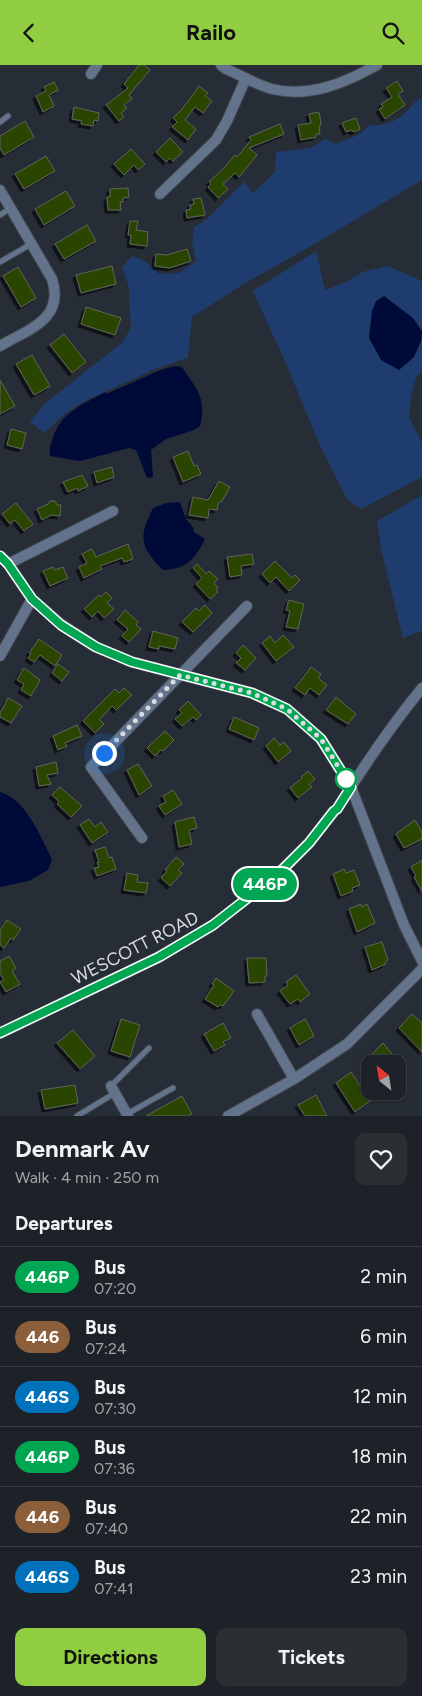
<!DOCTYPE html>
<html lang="en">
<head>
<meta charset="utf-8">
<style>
	body { margin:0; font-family:Figtree,sans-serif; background:#2a2f34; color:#f1f3f6; height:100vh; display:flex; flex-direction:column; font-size:19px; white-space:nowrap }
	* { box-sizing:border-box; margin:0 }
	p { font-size:16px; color:#a0a4a8 }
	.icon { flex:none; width:28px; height:28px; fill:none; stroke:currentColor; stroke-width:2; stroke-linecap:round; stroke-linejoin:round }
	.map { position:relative; height:1051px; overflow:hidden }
	.side { display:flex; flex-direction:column; background:#1d2228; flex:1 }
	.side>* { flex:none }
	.badge { padding:0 10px; border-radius:16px; font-size:18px; line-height:32px }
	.needle { width:32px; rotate:330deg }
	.fabs { position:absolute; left:361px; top:990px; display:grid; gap:10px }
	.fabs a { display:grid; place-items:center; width:45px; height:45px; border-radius:10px; background:#1d2228; box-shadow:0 2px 12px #0003,0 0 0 1px #3b3f45; font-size:25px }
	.you { position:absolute; width:25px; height:25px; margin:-12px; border:4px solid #fff; border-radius:50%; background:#1a73e8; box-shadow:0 0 0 8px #1a73e833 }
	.map>.badge { position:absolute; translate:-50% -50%; box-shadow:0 0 0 2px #fff }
	h2 { padding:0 15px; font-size:19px; line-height:45px }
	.round { display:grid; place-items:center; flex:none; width:52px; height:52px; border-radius:10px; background:#2a2f34 }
	.summary { display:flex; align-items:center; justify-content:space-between; height:85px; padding:0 15px }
	h1 { font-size:24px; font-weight:700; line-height:38px }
	.cta { display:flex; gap:10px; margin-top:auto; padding:10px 15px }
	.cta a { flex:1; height:58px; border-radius:10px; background:#90cd41; color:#111; font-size:20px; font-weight:700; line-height:58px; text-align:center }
	.cta a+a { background:#2a2f34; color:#f1f3f6 }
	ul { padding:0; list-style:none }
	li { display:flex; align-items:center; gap:15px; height:60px; padding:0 15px; border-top:1px solid #3b3f45 }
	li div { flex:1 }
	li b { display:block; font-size:19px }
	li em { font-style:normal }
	li .badge { min-width:55px; font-weight:700; text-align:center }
	header { display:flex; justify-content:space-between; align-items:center; height:65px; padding:0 15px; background:#90cd41; color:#111; font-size:22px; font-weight:700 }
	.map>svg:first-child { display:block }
	.green { fill:#1e3d6e }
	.water { fill:#000a39 }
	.building { fill:#2b4503; stroke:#5f655b; filter:url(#shadow) }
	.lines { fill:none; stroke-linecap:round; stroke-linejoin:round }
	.service-casing { stroke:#434952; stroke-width:7 }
	.minor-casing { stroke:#434952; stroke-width:12 }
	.tertiary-casing { stroke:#434952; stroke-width:12 }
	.service { stroke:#63738b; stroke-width:5 }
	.minor { stroke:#63738b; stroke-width:10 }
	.tertiary { stroke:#63738b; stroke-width:10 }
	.line-casing { stroke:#fff; stroke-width:11 }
	.line { stroke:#00a651; stroke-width:8 }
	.walk { stroke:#d8dce2; stroke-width:5; stroke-dasharray:0 9 }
	.stop-dot { fill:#fff; stroke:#00a651; stroke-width:2.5 }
	.labels { text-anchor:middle; stroke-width:4.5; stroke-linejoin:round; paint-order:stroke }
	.street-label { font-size:18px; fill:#d8dce2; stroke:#272d36 }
</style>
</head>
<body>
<header><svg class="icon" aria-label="back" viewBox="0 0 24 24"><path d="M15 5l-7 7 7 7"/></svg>Railo<svg class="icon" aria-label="search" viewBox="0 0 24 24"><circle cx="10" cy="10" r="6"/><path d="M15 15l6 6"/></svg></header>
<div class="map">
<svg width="422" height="1051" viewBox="0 0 422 1051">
	<defs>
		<filter id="shadow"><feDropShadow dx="-3" dy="3" stdDeviation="0" flood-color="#0009"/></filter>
	</defs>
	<rect width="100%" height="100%" fill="#272d36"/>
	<path class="green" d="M422,33V115L311,181L242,220L192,252L188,293L155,304L87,335L67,347L44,368L30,357L44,339L123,277L131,262L129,239V222L122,202L132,191L145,196L159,209L179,208L196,196L192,177L194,162L207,154L244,117L253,128L275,107L276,87L311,83L325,74L336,79L358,70L370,60C384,62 397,56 407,46C413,40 414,36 422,33Z
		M316,186L325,225L346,217L362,207L388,201L422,216V266L413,253L384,232L421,276L422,270V307L416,312L411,332L409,352L422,378V412L361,444L346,433L318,376L287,301L253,226Z
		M422,430V566L403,573L381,484L377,456Z"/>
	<path class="water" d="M384,231L413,253L422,266L421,276L414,292L399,305L381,295L369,273L372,246L376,236Z
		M175,301L182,302C197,325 207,333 200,361L194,365L166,374L151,385L153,412L147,413L136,385L129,383L80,396L50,391C49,385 50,381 52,376C59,348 82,340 105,327L106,329L163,304Z
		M180,437L186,454L193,462L194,467L205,474C195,494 187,504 163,505C140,482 138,473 153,443L166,438Z
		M0,727C27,735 40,771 52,794L48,805L29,816L0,822Z"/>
	<path class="building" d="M139,0H144L150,5L129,30L132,34L124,40L127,43L121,48L124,52L119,56L106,40L128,23L124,19Z
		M397,16L403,26L398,29L405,40L385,54L379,44L383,42L381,39L392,32L386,23Z
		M54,17L58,25L49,30L54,41L43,47L36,31L46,26L44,22Z
		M199,21L208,28L205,31L212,36L203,48L195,42L185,55L196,64L188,75L172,62L177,57L173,53L182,44Z
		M74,42L99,48L98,56L94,55L93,61L81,59L82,56L72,54Z
		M319,47L321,58L319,63L320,69H316V72L301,75L298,60L311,58L309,49Z
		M356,53L360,64L354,67L351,65L346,67L342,58Z
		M25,56L34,72L4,90L0,83V71Z
		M280,59L284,69L249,83L257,90L239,112L235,108L223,119L228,124L218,133L208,122L211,119L209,117L223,104L235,90L237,92L251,75L249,72Z
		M170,73L183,87L173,96L170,93L166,97L156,87Z
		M131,84L145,99L138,105L134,100L124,110L114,99Z
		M46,91L55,106L24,124L15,109Z
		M128,123L129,132L123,133V137H120L121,145H108L107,132H110V124Z
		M66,126L75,141L44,160L35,144Z
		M201,133L205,150L187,153L186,145L191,144L190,140L194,139L193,134Z
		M130,156H138L136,165L148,167L147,181L130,179L131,170H128Z
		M87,160L96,176L64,194L55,179Z
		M187,184L191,196L170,203L155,201L156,189L167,190Z
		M112,201L116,219L81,228L76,210Z
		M18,202L36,233L21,242L3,211Z
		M86,242L121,253L115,270L81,259Z
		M64,269L86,297L72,308L50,280Z
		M32,290L50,321L34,330L16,299Z
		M0,315L15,341L0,349Z
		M11,364L26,368L22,384L7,380Z
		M188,386L194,401L197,400L201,409L183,417L173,392Z
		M112,402L114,412L97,418L94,407Z
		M82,410L88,421L78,426L77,423L68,427L63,417Z
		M219,416L230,422L222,436L218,438L217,445L209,444L208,453L189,450L193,432L208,435Z
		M50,436H55L57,440H61L60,451L51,450L42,455L37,444L48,439Z
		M16,438L33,459L24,466L15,455L10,459L2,449Z
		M128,479L133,494L124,497L122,493L100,501L102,504L84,513L79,502L87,498L82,489L92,484L96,492Z
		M252,489L254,499L241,501L242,510L230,512L227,492Z
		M275,496L292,513L295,510L300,515L289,526L276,512L270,518L262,509Z
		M197,499L206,509L209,506L218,514L214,518L218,522L216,525L218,527L210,534L196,519L202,513L193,503Z
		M53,502L55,505L63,502L68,513L50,521L43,506Z
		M106,527L112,533L107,538L114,544L104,553L98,546L92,552L84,544L99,530L101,532Z
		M289,535L304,539L298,564L286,562L290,546L286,545Z
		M205,540L212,548L193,567L182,557L196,543L199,546Z
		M125,545L138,557L136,560L141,564L129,577L122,571L128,564L117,555Z
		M153,566L178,573L175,584L159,581V584L149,582Z
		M283,570L294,582L276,596L262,578L270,571L275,578Z
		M39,574L62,590L55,601L40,590L34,597L28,593L31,589L29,588Z
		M243,580L256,593L245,605L236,598L241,593L236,588Z
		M58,599L69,607L62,616L52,608Z
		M311,602L321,609L318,613L327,620L319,630L310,623L305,630L295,623Z
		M24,603L40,615L31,631L21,625L24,619L17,615Z
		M124,623L132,630L116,645L112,641L99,655L104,659L95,668L83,656L115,624L119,628Z
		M336,632L356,649L348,659L326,645Z
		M8,633L22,641L11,658L0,652V648Z
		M188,636L201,650L196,655L193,652L182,661L175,654L182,648L179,645Z
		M234,652L259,663L254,675L229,664Z
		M77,660L82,671L65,678L67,681L58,685L53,671Z
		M165,666L174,675L163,686L161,685L155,691L147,683Z
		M274,673L280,680L284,677L291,686L278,697L266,681Z
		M56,697L58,708L47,710L51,719L39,721L36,702Z
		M138,699L152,721L139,730L127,705Z
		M308,706L315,714L309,719L312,722L298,733L290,723L302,713L301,712Z
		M60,722L82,741L71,752L57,739L59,737L52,730Z
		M173,725L182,739L165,750L159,741L166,737L163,731Z
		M194,752L197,763L189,765L192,779L179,782L175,757Z
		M89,754L95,762L101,757L108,767L92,778L80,760Z
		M415,755L422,767V774L404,783L396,769Z
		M105,782L109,793L112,792L116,804L97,811L94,803L99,802L97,797H99L95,785Z
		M176,792L184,799L178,805L182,808L170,821L161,813L167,806L165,805Z
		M422,795V826L414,812L416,811L411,802Z
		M344,804L346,808L354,805L360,820L352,823L353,826L341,831L333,809Z
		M127,808L138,810L137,817L148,818L146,828L124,825Z
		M361,839L362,842L367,839L375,858L357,867L349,844Z
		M7,855L21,864L13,875L11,873L4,883L0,880V865Z
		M382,877L388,895L385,897L386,899L372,905L365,882Z
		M9,891L16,903L12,906L20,919L6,927L0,917L4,915L0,908V896Z
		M247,893H266L267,911H265V917L249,918Z
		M296,910L310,929L300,937L298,934L290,939L280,926L288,920L286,917Z
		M216,913L234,926L223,941L220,940L218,942L205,934L214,920L212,919Z
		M412,949L422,958V987L399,963Z
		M121,954L140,960L130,992L111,986Z
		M305,954L314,971L299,980L290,963Z
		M223,958L231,973L223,977L225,980L214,986L204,969Z
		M73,965L95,991L80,1004L57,978Z
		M383,978L405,1005L398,1012V999H375L369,992Z
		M351,1007L370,1036L355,1047L336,1018Z
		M75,1020L78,1038L45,1044L41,1025Z
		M316,1030L327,1051H305L298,1040Z
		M182,1031L192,1049L188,1051H146Z"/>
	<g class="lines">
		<defs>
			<path id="service" d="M0,57L8,51
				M0,150L11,143
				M0,197L31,179
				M111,1021L149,983
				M127,1049L173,1023
				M77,1051L115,1028"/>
			<path id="minor" d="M221,0L226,4C240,10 257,20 272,24C310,33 345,18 377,0
				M91,9L97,0
				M0,125L52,214C65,254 29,264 0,281
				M160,129L216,75L227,56L246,13
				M8,499L113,446
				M0,591L32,534
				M142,773L91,702L247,541
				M257,949L294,1014
				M111,1021L128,1051
				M228,1051L294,1014L347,979L422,904"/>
			<path id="tertiary" d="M0,491L8,499L32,534L61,559L96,582L132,597L252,628L287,644L321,674L351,722L404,860L422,896
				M0,968L159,892L213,860L277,810L309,778L334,746L337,744C363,702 391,661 422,623"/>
		</defs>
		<use href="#service" class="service-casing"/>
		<use href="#minor" class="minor-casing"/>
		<use href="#tertiary" class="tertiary-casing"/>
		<use href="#service" class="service"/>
		<use href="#minor" class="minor"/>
		<use href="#tertiary" class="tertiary"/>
	</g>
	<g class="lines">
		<defs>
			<path id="line" d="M0,491L8,499L32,534L61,560L96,582L132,597L252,628L287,644L321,674L351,722L337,744L334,746L309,778L277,810L213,860L159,892L0,968"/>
		</defs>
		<use href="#line" class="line-casing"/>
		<use href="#line" class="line"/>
		<path class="walk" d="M104,688L180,610L252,628L287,644L321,674L346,714"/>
	</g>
	<circle class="stop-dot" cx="346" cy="714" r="10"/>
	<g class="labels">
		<g class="street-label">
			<text transform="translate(135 883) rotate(-27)" y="6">WESCOTT ROAD</text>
		</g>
	</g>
</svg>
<div class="fabs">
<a><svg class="needle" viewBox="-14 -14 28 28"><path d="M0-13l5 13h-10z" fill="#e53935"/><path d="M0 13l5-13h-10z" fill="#a0a4a8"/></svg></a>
</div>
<div class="you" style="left:104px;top:688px"></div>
<b class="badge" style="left:265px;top:819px;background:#00a651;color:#fff">446P</b>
</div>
<section class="side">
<div class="summary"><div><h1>Denmark Av</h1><p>Walk · 4 min · 250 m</p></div><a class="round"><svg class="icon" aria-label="heart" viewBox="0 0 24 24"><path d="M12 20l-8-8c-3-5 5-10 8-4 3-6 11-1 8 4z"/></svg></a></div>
<h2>Departures</h2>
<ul>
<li><span class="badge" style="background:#00a651;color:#fff">446P</span><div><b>Bus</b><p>07:20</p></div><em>2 min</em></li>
<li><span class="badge" style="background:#8b5e3c;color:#fff">446</span><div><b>Bus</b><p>07:24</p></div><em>6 min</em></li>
<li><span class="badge" style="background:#0072bc;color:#fff">446S</span><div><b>Bus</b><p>07:30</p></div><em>12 min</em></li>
<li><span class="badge" style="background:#00a651;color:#fff">446P</span><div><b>Bus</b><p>07:36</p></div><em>18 min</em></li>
<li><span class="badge" style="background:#8b5e3c;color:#fff">446</span><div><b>Bus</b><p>07:40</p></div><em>22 min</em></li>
<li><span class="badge" style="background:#0072bc;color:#fff">446S</span><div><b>Bus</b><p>07:41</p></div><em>23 min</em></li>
</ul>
<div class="cta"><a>Directions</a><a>Tickets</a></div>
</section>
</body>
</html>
